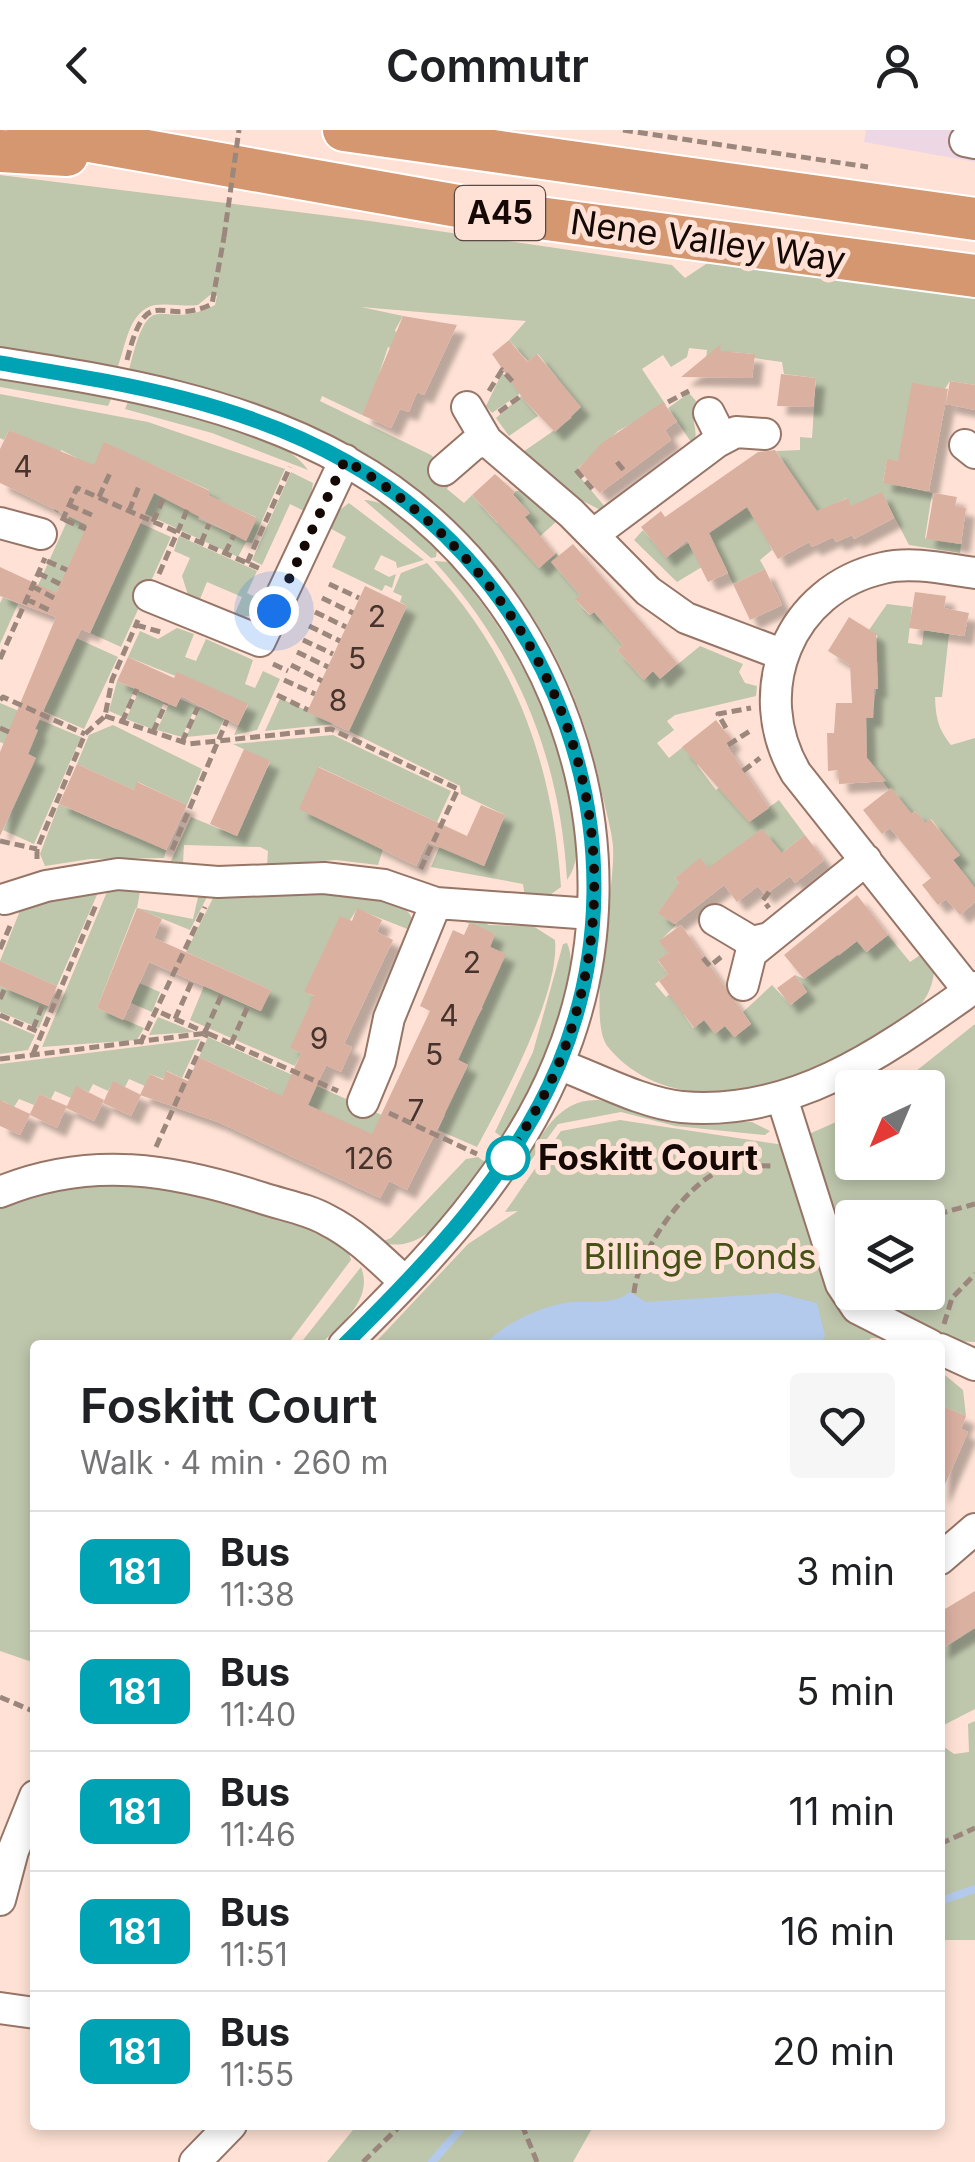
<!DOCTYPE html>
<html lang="en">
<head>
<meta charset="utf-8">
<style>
	body { margin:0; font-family:Inter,sans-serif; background:#f6f6f6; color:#202124; height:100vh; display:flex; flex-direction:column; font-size:38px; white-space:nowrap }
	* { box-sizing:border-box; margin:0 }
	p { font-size:32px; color:#757577 }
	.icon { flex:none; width:55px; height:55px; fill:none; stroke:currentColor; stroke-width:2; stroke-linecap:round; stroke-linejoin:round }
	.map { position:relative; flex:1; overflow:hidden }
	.details { position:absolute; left:30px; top:1210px; width:915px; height:790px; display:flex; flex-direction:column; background:#fff; border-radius:10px; box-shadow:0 5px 15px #0003 }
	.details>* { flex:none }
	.badge { padding:0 20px; border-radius:15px; font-size:35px; line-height:65px }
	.needle { width:65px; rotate:224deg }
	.fabs { position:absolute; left:835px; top:940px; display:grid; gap:20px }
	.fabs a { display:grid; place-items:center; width:110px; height:110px; border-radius:10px; background:#fff; box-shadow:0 5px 15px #0003; font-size:50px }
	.you { position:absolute; width:50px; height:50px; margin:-25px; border:8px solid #fff; border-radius:50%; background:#1a73e8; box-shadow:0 0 0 15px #1a73e833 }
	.map>.badge { position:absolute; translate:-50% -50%; box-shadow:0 0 0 5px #fff }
	.round { display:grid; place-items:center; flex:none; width:105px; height:105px; border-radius:10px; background:#f6f6f6 }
	.headline { display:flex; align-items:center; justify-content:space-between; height:170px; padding:0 50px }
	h1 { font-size:48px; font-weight:600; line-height:75px }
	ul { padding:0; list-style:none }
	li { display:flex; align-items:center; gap:30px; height:120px; padding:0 50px; border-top:2px solid #e0e0e0 }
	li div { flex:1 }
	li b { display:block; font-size:38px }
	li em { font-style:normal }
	li .badge { min-width:110px; font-weight:700; text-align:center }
	header { display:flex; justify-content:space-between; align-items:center; height:130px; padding:0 50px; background:#fff; font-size:45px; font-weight:600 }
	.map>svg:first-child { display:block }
	.commercial { fill:#eed7e5 }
	.green { fill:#bec6ac; fill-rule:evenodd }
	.water { fill:#b4caec }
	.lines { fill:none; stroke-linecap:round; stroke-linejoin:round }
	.stream { stroke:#b4caec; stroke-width:8 }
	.building { fill:#dab0a1; filter:url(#shadow) }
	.minor-casing { stroke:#967567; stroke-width:34 }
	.highway-casing { stroke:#fff; stroke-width:46 }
	.path { stroke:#9c877d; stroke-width:5; stroke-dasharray:10 5; stroke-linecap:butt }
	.minor { stroke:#fff; stroke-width:30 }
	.highway { stroke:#d49770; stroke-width:42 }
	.path-bridge { stroke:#9c877d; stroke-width:5; stroke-dasharray:10 5; stroke-linecap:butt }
	.line-casing { stroke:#fff; stroke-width:22 }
	.line { stroke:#00a3b4; stroke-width:15 }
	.walk { stroke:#140905; stroke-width:10; stroke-dasharray:0 18 }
	.stop-dot { fill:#fff; stroke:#00a3b4; stroke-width:5 }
	.labels { text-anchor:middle; stroke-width:10; stroke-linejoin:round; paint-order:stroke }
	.number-label { font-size:30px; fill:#46332c }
	.shield { fill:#ffe2d5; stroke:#5a4a43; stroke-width:2.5 }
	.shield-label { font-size:32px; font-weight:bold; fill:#140905 }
	.street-label { font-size:35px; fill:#140905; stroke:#ffe2d5 }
	.stop-label { font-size:35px; font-weight:bold; fill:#140905; stroke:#ffe2d5; text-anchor:start }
	.park-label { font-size:35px; fill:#455216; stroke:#ffe2d5 }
</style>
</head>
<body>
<header><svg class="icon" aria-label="back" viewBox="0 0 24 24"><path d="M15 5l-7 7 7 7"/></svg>Commutr<svg class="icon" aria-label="person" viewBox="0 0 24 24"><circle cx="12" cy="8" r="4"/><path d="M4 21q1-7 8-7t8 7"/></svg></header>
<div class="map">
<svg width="975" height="2032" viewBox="0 0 975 2032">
	<defs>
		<filter id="shadow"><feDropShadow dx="9" dy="9" stdDeviation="2.5" flood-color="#0004"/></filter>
	</defs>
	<rect width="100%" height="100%" fill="#ffe2d5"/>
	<path class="commercial" d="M866,0H975V32L864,12Z"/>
	<path class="green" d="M0,45L370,91L672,135L685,148L712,130L975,163V255L950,251L898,331L887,330L883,352L932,363L925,408L961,414L960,423L909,415L886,371L851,376L847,368L766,407L772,420L760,430L765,439L733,454L720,426L677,452L634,410L643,400L666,427L746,377L798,354L776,321L800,320V307L812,308L816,248L784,244L782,232L754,228V224L732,222L729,246L706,229L707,220L689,218L687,227L671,237L663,225L642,239L666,275L618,301L575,341L606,378L604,382L560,359L520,324L572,288L556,268L557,248L538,224L528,231L509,210L526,191L361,177L403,186L395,200L406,225L388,217L379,244L397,253L375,257L362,285L322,266L320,271L431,325L453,346L447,359L464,373L472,365L497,393L509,383L518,393L529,383L513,364L516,361H523L558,390L524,421L539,438L556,423L559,426L552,433L580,465L576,470L589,485L594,482L623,515L617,520L643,549L653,541L661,548L700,516L743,534L739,542L745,553L757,556L756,566L675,585L667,591L674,600L657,613L669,628L689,612L703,629L697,635L716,660L721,656L752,690L779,670L805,705L782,723L720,754L700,729L675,748L693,771L671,765L659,782L676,795L660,811L668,823L658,831L668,844L655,854L666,867L694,845L684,885L693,898L704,890L725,896L735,907L751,894L743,882L772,855L791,875L807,862L795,845L804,849L824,808L839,826L857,811L867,822L888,805L910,832L920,825L934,843C929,878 906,888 878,907C805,955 675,998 608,917C585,889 616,761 613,716C611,695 603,671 599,650C546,408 357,290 129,240C152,147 158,205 215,175L217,166L210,165L198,175C184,177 169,173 155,175C129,180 126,215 118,236L0,219Z
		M502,243L522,262L492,283L486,276Z
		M0,246L112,267L108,276L0,257Z
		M689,263L696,271C687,286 701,300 693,315L668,278Z
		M0,264L148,292L285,339L252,413L246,412L238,427L73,350L58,383L54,380L77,328L61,320L55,333L35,312L9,300L4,310L0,308ZM104,313L209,360L208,366L256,387L246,410L198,389L200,384Z
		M521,266L538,286L509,306L496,288Z
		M129,269C175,281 280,299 308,340L212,303L125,279Z
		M291,342L313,353L308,383L290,374L262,435L252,430Z
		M79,365L97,374L47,483L29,475Z
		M364,370C394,371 418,400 437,420L436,427L431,428Z
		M349,373L424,430L397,438L396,432L381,425L374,439L389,447L396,444L392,458L385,455L382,461L332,437L346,407L328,397L333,385Z
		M140,393L171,407L121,517L90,503Z
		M179,406L257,441L247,463L267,473L259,485L233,488L242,467L207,452L198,474L188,465L182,446L190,428L174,421Z
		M434,431L449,432C511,504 554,582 570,677C575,703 583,727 567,750C560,627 517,522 434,431Z
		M427,433C514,524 553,633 561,757L546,768H525L523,754L431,737L440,716L484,736L505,685L461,664L460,656L349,601L407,476L400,472L402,466L393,462L401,443Z
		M3,467L18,474L0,514V473Z
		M887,474L912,477L908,513L922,515L924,500L949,504L942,567H935C936,589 938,598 951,615L975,608V769H946L969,750L953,730L959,725L931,689L911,705L922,689L915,681L901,693L906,685L872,635L859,644L866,588L872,587L878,547L855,543L878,506L869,500Z
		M177,498L194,504L185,527L196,531L206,509L253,530L245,554L255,558L263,541L280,549L257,600L234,605L248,575L128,527L140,501L158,509Z
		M76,508L118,527L84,599L43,581Z
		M117,551L135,559L123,587L109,581Z
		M139,561L164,572L152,599L126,589Z
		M280,568L335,594L265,601Z
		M180,569L196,576L182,607L157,600L169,574L176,577Z
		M0,573L81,607L34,714L3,700L35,628L0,612Z
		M200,577L224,589L217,604L186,607Z
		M113,595L202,639L187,675L138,652L134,660L77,634L89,605Z
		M333,605L451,661L437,692L319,637L300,679L389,700L378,735L336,730L267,735L268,721L260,717L184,715L183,733L171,731L191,687L237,706L270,632L233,614Z
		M59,674L116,699L126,678L155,715L166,720L164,728L90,729L45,736L40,724Z
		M141,756L137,778L193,789L198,767H207L190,800L136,778L97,878L144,898L137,910L42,917L109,757Z
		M100,758L57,856L0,831L21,778Z
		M308,761C342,763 415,757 415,802L357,779L305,862L315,867L291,918L301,923L295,936L190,890L204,856L260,881L271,860L186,822L214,766Z
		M482,787L488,795L533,796L555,810C560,863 503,969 477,1017L438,1000L445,985L428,977L457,958L468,935L452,927L483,878L467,870L505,825L490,817L495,804L455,788Z
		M567,813C587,856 525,968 503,1008L495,1002L533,922L563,814Z
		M139,853L160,862L152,882L131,873Z
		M0,856L48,876L39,898L0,882Z
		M158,887L195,902L149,905Z
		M0,890L35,905L28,920L0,924Z
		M975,894V1212L871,1208L866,1215H373L468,1114L518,1081L505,1082L561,1001L620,990L784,1015L852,985V1032H928V958L896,957ZM852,1088H928V1162H852Z
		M208,907L402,994L422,1029L264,968L268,959L199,927Z
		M200,909L182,948L167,941L163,949L150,944L145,956L129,949L125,957L113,952L108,961L93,954L89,962L76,957L71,968L55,961L51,969L39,964L34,975L19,969L14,977L3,971L0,976V934Z
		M599,970L680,992H752L770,1001L765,1005L675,996L621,982L558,994L526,1037L523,1035C542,1005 558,968 599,970Z
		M478,1027L485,1032C462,1065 428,1128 381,1112L391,1108L466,1029Z
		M138,1052C175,1058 347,1090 351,1130L287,1215H35V1533L0,1521V1073L64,1056Z
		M361,1137C374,1170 341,1193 320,1215H299Z
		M940,1241L963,1260L966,1286L940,1275Z
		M970,1492L975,1498V1579L940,1597V1520L961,1507Z
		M975,1591V1810H940V1614L954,1624L969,1622L968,1594Z
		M357,1995H594L573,2032H327Z"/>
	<path class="water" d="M630,1162L646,1172L777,1163L817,1173L825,1206L818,1215H484C503,1195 533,1180 560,1174C584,1168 610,1178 630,1162Z"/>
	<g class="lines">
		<path class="stream" d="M940,1771L975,1759
			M432,2032L464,1995"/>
	</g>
	<path class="building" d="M403,186L457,195L424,265L417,262L409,282L400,279L391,298L362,285Z
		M509,210L527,232L537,224L581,277L555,302L524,270L492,224Z
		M721,214L720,221L755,224L752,248L681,247Z
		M781,244L816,248L813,277L777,276Z
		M950,251L975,255V280L946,274Z
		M912,253L948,259L929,361L883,353L887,329L898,331Z
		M663,272L677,291L665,300L671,310L600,363L578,339L602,313Z
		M9,300L94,335L104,312L210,361L208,365L257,388L246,411L154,363L90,503L81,499L35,599L38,600L28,624L36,628L0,706V622L56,487L0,466V437L56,463L87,395L0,353V319Z
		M775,320L817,381L848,368L851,376L882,362L894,388L854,409L852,405L836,412L833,407L812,417L809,412L778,429L747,377L709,403L728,443L708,452L687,410L666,428L641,397L661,381L665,387L758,322Z
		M495,344L515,362L512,364L530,383L525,387L555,424L539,438L472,365Z
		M934,363L957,367L955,376L966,378L961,414L926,409Z
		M573,414L677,533L660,549L653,541L644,550L617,520L623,515L594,482L590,485L575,469L580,465L551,432Z
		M765,439L782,475L750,490L733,454Z
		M365,456L407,476L349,601L307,582Z
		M915,462L946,466L944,478L969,483L964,506L909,498Z
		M849,487L876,504L878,559H874L873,588H866L867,628L886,651L839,654L838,640L828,641L827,603H834L836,573H852L850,535L828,521Z
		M128,527L174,548L177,542L248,574L238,595L181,566L176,577L117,551Z
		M716,590L732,610L727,616L769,678L749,692L682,617Z
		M244,619L270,631L237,706L210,694Z
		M77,634L134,660L137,652L187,675L166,720L59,674Z
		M318,637L467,706L481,675L505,685L484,736L427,712L416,736L299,679Z
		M891,658L912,684L915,681L926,693L930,689L960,725L953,730L975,758V772L960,785L946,769L938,775L922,755L931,748L890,698L882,704L863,680Z
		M762,699L782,723L805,705L824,730L795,753L790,746L765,765L758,756L737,772L724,755L674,794L658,783L679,753L675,748L700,728L708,738Z
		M857,765L888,805L866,822L857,811L804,849L784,825Z
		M137,778L162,789L154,808L271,860L261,881L149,832L123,890L97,878Z
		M357,778L382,790L377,802L393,810L344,914L352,917L341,942L326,935L308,975L372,1004L430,881L420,876L453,800L464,805L469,794H474L495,804L490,817L506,824L458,930L468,935L437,1000L407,1060L389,1051L380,1068L218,992L140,965L150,944L163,950L166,941L188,951L199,927L282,966L301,923L290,918L314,866L304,862L340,786L352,791Z
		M681,795L751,894L734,907L725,896L715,904L704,890L694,898L659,851L668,844L658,830L668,823L659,811Z
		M0,831L57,856L48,876L0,856Z
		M795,845L807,862L790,875L777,858Z
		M113,951L141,965L131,986L103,973Z
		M76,956L104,970L94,991L66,978L57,998L30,985L20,1005L0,996V970L30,984L39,964L67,976Z
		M940,1275L966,1286L961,1299L968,1302L940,1366Z
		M975,1461V1498L940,1520V1482Z"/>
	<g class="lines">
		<defs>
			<path id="minor" d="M965,11L975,13
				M0,233C120,252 240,272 347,332C555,448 651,713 558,934C513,1044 427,1132 344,1215
				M467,277L487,311L571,383L648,461L686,488L781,524
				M717,312L736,302L765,304
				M965,315L975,323
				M444,340L474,314L487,311
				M0,393L41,404
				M594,404L717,312L718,301L709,283
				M149,466L260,511L345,330
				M5,769L46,756L118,744L218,752L324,748L384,755L436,773L592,784
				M715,790L752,812L769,808
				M743,855L751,823L866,730
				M969,861L796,643C748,561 789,459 883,438C912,431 946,439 975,443
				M558,934C596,948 642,973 682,977C797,987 887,919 975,857
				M782,968L841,1154L857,1178L930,1215
				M363,972L380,931L389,888L436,773
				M0,1062C90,1025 173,1039 262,1068C283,1075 308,1079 327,1090C357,1105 380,1129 405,1152
				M940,1219L975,1235
				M940,1429L975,1399
				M0,1770L13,1721L35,1666
				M0,1878L35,1883
				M195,2032L231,1995"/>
			<path id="highway" d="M28,0L486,81L975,146
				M344,0L975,89
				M0,21L67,25"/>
		</defs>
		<use href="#minor" class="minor-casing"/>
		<use href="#highway" class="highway-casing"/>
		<path class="path" d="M623,0L868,37
			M127,230C148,147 161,199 212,174L224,107
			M489,261L502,240L513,252
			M668,272L689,261
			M499,282L522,265
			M617,332L626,343
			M576,340L595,362
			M99,367L110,343
			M69,375L92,385
			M129,381L139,356
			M65,390L86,399
			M62,391L77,358L263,440
			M153,392L164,367
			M201,413L209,394
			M225,423L234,405
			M47,431L67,440
			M247,433L290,337
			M38,443L60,454
			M159,444L188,378
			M329,454L359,468
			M32,456L54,468
			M322,468L353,483
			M26,469L49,480
			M315,482L346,497
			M136,495L161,502
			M309,496L340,511
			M303,510L333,524
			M297,522L328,537
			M0,529L45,428
			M273,534L288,541
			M291,535L322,551
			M284,550L315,564
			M277,565L308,580
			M0,570L3,567L85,604
			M105,586L189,614L331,599L458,659L420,740
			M122,592L137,559
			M0,598L9,602
			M726,598L718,584L751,578
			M153,602L166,573
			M182,612L198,577
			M728,615L753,599
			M743,641L760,628
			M0,711L37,719
			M172,720L227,590
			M37,729V719L85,604L105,586L112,550L138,490
			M769,762L763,770L769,778
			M0,819L10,796
			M703,828L710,836L721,827
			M0,869L5,858
			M0,885L41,903
			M175,889L192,851
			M33,899L43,874
			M205,902L222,864
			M140,914L205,777
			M231,914L248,876
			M33,924L96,775
			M0,929L207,903L338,961
			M389,983L477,1024
			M156,1017L207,903L157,881
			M923,1088L975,1074
			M634,1163C637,1124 683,1057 721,1040C737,1034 758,1036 775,1036
			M944,1194L952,1168L975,1144
			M0,1567L35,1582
			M940,1714L975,1698
			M522,1995L537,2032
			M363,2032L401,1995"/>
		<use href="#minor" class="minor"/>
		<use href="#highway" class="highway"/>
		<path class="path-bridge" d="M224,107L239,0"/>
	</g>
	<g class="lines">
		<defs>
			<path id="line" d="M0,233C120,253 240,271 347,332C555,449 651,712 559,934C513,1044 427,1133 344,1215"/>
		</defs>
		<use href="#line" class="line-casing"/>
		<use href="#line" class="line"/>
		<path class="walk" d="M274,481L345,330C554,455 652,702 559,933C544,970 521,1005 500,1040L508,1028"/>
	</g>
	<circle class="stop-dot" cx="508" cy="1028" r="20"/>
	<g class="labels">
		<g class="number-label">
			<text x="23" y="347">4</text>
			<text x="377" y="497">2</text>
			<text x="357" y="539">5</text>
			<text x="338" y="581">8</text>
			<text x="472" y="843">2</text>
			<text x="449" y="896">4</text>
			<text x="319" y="919">9</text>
			<text x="434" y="935">5</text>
			<text x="416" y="991">7</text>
			<text x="369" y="1039">126</text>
		</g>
		<rect class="shield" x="455" y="56" width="90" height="54" rx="8"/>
		<g class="shield-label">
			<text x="500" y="94">A45</text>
		</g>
		<g class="street-label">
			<text transform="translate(708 111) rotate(8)" y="12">Nene Valley Way</text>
		</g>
		<g class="stop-label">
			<text x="538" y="1040">Foskitt Court</text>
		</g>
		<g class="park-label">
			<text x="700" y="1139">Billinge Ponds</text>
		</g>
	</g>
</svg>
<div class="fabs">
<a><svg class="needle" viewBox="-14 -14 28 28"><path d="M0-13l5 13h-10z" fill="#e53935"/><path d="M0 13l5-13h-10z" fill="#757577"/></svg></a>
<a><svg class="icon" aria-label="layers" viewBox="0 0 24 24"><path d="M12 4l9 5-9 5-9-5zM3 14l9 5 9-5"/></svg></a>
</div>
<div class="you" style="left:274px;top:481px"></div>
<section class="details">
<div class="headline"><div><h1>Foskitt Court</h1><p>Walk · 4 min · 260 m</p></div><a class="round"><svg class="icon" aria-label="heart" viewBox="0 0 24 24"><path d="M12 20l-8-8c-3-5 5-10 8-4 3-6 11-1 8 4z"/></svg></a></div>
<ul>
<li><span class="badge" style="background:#00a3b4;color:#fff">181</span><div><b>Bus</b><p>11:38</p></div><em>3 min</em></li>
<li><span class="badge" style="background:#00a3b4;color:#fff">181</span><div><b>Bus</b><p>11:40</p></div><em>5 min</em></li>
<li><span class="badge" style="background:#00a3b4;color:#fff">181</span><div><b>Bus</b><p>11:46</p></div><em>11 min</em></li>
<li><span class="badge" style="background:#00a3b4;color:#fff">181</span><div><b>Bus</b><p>11:51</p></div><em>16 min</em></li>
<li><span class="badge" style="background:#00a3b4;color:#fff">181</span><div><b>Bus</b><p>11:55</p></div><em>20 min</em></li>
</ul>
</section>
</div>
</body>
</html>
